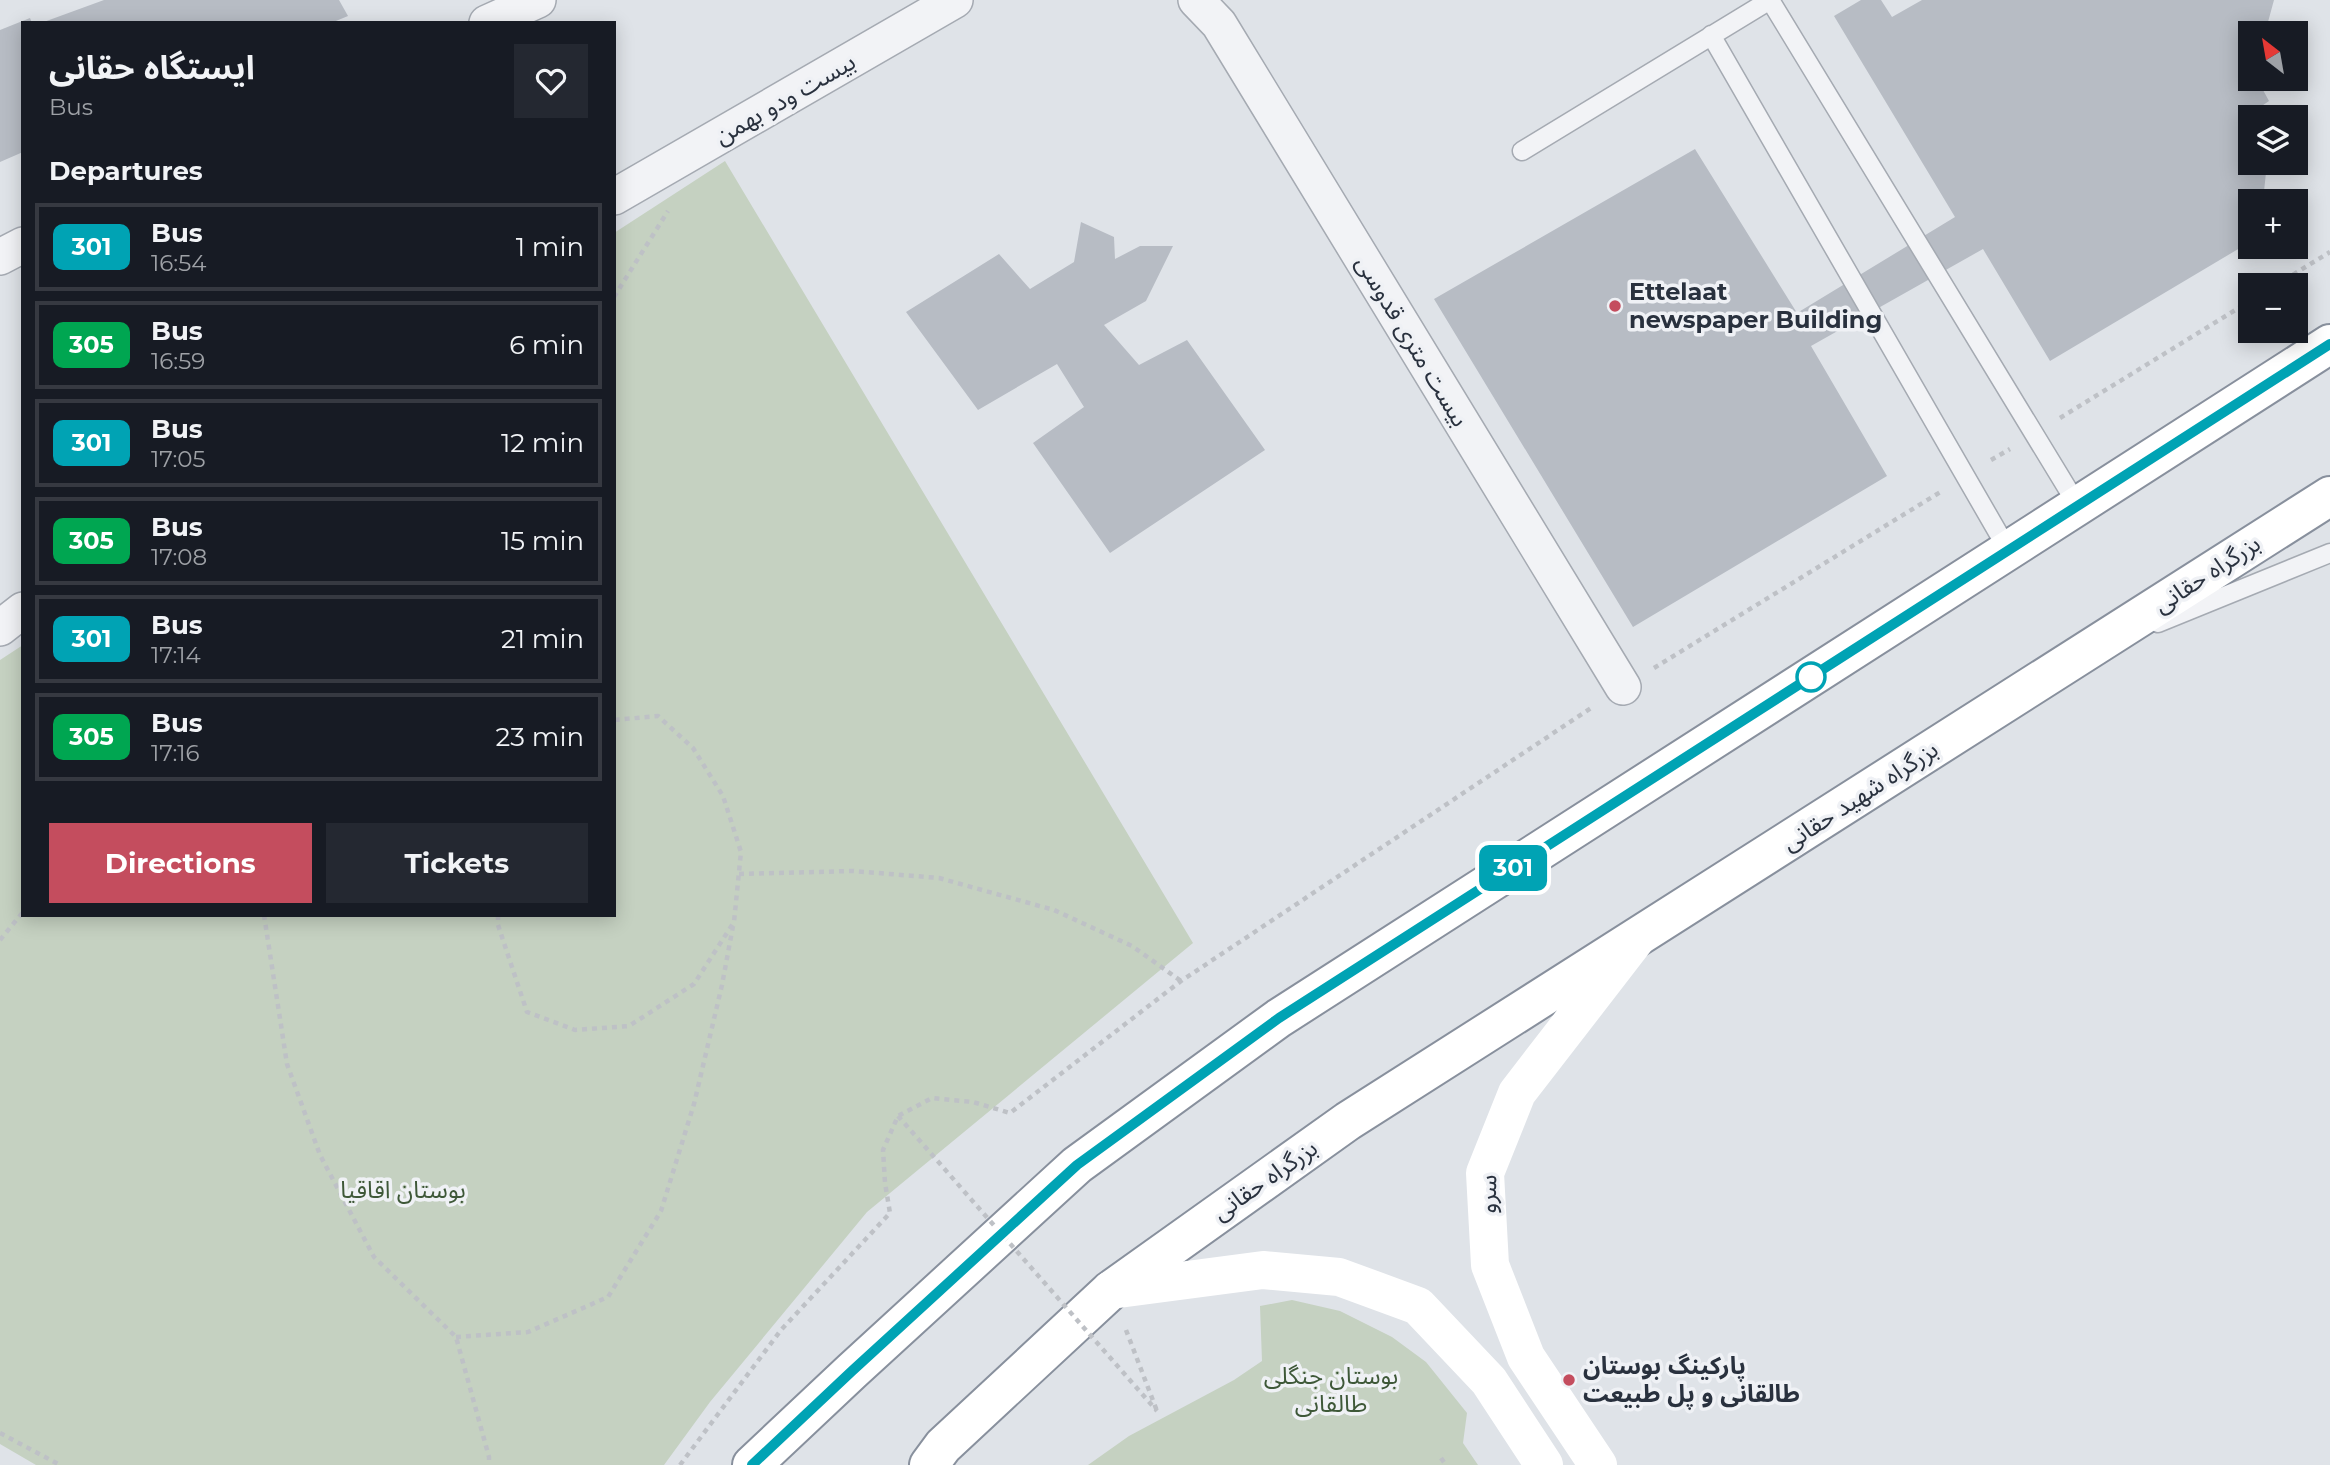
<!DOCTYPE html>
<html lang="en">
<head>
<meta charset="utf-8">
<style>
	body { margin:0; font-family:Montserrat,"Noto Sans Arabic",sans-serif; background:#242831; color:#f1f3f6; height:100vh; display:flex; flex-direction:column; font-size:26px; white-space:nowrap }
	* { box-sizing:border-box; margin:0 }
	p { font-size:23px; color:#9ea1a6 }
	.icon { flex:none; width:38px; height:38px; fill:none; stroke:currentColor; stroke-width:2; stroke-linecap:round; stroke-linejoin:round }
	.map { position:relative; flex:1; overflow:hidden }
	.drawer { position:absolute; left:21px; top:21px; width:595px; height:896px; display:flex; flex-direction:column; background:#171b24; border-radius:0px; box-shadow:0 4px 18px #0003 }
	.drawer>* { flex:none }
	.badge { padding:0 14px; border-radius:10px; font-size:24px; line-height:46px }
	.needle { width:46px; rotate:329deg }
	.tools { position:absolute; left:2238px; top:21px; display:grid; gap:14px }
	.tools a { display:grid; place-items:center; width:70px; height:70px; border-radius:0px; background:#171b24; box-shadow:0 4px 18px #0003; font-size:35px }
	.map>.badge { position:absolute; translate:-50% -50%; box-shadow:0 0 0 4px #fff }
	h2 { padding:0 28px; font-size:26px; line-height:63px }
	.round { display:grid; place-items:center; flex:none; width:74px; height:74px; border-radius:0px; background:#242831 }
	.overview { display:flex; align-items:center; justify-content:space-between; height:119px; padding:0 28px }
	h1 { font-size:33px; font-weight:700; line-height:52px }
	.cta { display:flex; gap:14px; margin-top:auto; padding:14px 28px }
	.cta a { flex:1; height:80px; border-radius:0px; background:#c44d5e; color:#fff; font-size:28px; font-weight:700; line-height:80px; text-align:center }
	.cta a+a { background:#242831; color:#f1f3f6 }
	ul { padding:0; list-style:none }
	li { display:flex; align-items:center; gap:21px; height:88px; margin:0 14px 10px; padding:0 14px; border:4px solid #363941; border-radius:0px }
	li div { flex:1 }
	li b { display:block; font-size:26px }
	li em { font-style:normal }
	li .badge { min-width:77px; font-weight:700; text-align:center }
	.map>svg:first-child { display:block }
	.green { fill:#c5d1c1 }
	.building { fill:#b7bcc4 }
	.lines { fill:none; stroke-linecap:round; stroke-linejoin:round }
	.lane-casing { stroke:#a5aab2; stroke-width:21 }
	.street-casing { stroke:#a5aab2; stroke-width:38 }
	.highway-casing { stroke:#88909d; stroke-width:42 }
	.path { stroke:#bec1c6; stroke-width:4.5; stroke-dasharray:5 5; stroke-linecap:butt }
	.lane { stroke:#f2f3f6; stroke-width:18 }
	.street { stroke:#f2f3f6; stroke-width:35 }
	.secondary { stroke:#fff; stroke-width:38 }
	.highway { stroke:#fff; stroke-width:38 }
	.path-bridge { stroke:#bec1c6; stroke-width:4.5; stroke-dasharray:5 5; stroke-linecap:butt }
	.line-casing { stroke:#fff; stroke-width:16 }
	.line { stroke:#00a3b4; stroke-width:10 }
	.poi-dot { fill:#c44d5e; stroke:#eff1f5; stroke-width:2.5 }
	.stop-dot { fill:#fff; stroke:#00a3b4; stroke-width:3.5 }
	.labels { text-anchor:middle; stroke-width:7; stroke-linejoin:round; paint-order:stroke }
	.street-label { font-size:24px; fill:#29313e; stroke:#eff1f5 }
	.poi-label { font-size:24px; font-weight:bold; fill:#29313e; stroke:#eff1f5; text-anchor:start }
	.park-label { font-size:24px; fill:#3e5838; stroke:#eff1f5 }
</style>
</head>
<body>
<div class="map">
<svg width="2330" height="1465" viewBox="0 0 2330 1465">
	<rect width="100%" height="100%" fill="#dfe3e8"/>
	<path class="green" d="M725,161L1193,943L867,1212L710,1402L664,1465H36L0,1444V660L23,645V915H614V233Z
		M1292,1300L1340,1311L1392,1337L1426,1362L1467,1413L1463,1443L1478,1465H1088L1129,1436L1234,1380L1262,1361L1260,1306Z"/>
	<path class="building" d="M104,0H339L348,16L331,23H41Z
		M1861,0H1881L1892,17L1922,0H2274L2265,33H2250V79H2257L2269,101L2247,116L2250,120V163H2267L2263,201H2250V242L2050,361L1983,249L1811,346L1887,476L1633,627L1434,299L1695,149L1797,313L1955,217L1834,16Z
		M30,18L32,23H23V152L0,162V30Z
		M1081,222L1114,237L1115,259L1140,246H1173L1146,301L1104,325L1139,365L1187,340L1265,450L1110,553L1033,443L1084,407L1057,364L978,410L906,312L999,254L1030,289L1074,262Z"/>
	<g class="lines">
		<defs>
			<path id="lane" d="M1711,35L2008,550
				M1522,151L1770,0L2078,506
				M2158,623L2330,553"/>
			<path id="street" d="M1196,0L1219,24L1623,687
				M487,23L538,0
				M614,197L955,0
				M0,257L23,245
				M0,628L23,610"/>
			<path id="highway" d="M752,1465L852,1371L1077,1165L1279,1018L2330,344
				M929,1465L943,1446L1111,1290L1348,1121L2330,496"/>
		</defs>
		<use href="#lane" class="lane-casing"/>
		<use href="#street" class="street-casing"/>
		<use href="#highway" class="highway-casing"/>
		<path class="path" d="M2276,285L2330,252
			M614,297L668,211
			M2060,418L2250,301
			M1991,460L2010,449
			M1654,668L1942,491
			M739,874L853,871L939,878L1054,910L1132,946L1181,981
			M264,915L287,1064L320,1155L374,1257L456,1337L489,1457V1465
			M498,915V925L527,1012L575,1030L629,1026L694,984L734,922L741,852L723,796L693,748L658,716L614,720
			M0,940L23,912
			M1126,1330L1157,1411
			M456,1337L528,1332L608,1297L661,1211L694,1104L722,985L733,926
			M0,1433L60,1465
			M1441,1458L1446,1465
			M680,1465L781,1330L890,1213L885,1183L883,1150L898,1116L932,1098L973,1102L1010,1113L1181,981L1591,708"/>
		<use href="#lane" class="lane"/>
		<use href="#street" class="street"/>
		<path class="secondary" d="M1111,1290L1263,1270L1339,1277L1418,1306L1489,1381L1544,1465
			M1598,1465L1526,1357L1490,1265L1485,1173L1517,1093L1636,939"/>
		<use href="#highway" class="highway"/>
		<path class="path-bridge" d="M898,1116L1157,1411"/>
	</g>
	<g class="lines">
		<defs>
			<path id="line" d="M752,1465L852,1371L1077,1165L1279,1018L2330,344"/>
		</defs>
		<use href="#line" class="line-casing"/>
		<use href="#line" class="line"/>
	</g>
	<g class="poi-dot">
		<circle cx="1615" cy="306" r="7"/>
		<circle cx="1569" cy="1380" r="7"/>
	</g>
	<circle class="stop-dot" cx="1811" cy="677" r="14"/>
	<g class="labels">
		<g class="street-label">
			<text transform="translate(785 99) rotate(-30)" y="8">بیست ودو بهمن</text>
			<text transform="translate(1412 341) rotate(59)" y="8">بیست متری قدوسی</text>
			<text transform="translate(2207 574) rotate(-33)" y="8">بزرگراه حقانی</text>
			<text transform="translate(1860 796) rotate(-33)" y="8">بزرگراه شهید حقانی</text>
			<text transform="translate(1265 1180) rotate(-35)" y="8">بزرگراه حقانی</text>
			<text transform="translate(1488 1194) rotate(-89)" y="8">سرو</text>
		</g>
		<g class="poi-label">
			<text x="1629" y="300">Ettelaat<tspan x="1629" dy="28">newspaper Building</tspan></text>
			<text x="1583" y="1374">پارکینگ بوستان<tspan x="1583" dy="28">طالقانی و پل طبیعت</tspan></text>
		</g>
		<g class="park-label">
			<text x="403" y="1198">بوستان اقاقیا</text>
			<text x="1331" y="1384">بوستان جنگلی<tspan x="1331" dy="28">طالقانی</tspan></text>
		</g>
	</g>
</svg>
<div class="tools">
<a><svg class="needle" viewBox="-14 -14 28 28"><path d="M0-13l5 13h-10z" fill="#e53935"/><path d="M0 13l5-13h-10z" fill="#9ea1a6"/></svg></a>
<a><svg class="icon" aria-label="layers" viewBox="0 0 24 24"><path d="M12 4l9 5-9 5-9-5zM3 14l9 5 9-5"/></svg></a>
<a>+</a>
<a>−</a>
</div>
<b class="badge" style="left:1513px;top:868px;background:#00a3b4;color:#fff">301</b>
<section class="drawer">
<div class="overview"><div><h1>ایستگاه حقانی</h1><p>Bus</p></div><a class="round"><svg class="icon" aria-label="heart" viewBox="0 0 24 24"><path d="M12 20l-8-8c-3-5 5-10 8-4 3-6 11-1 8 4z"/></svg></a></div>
<h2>Departures</h2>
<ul>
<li><span class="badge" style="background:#00a3b4;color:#fff">301</span><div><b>Bus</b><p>16:54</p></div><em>1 min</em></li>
<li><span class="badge" style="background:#00a651;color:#fff">305</span><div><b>Bus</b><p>16:59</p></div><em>6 min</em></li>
<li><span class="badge" style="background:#00a3b4;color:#fff">301</span><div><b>Bus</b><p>17:05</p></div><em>12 min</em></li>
<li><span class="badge" style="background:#00a651;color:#fff">305</span><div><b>Bus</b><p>17:08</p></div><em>15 min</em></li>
<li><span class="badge" style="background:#00a3b4;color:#fff">301</span><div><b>Bus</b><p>17:14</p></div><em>21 min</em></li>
<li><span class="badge" style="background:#00a651;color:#fff">305</span><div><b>Bus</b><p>17:16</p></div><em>23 min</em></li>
</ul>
<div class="cta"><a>Directions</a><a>Tickets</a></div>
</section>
</div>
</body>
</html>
